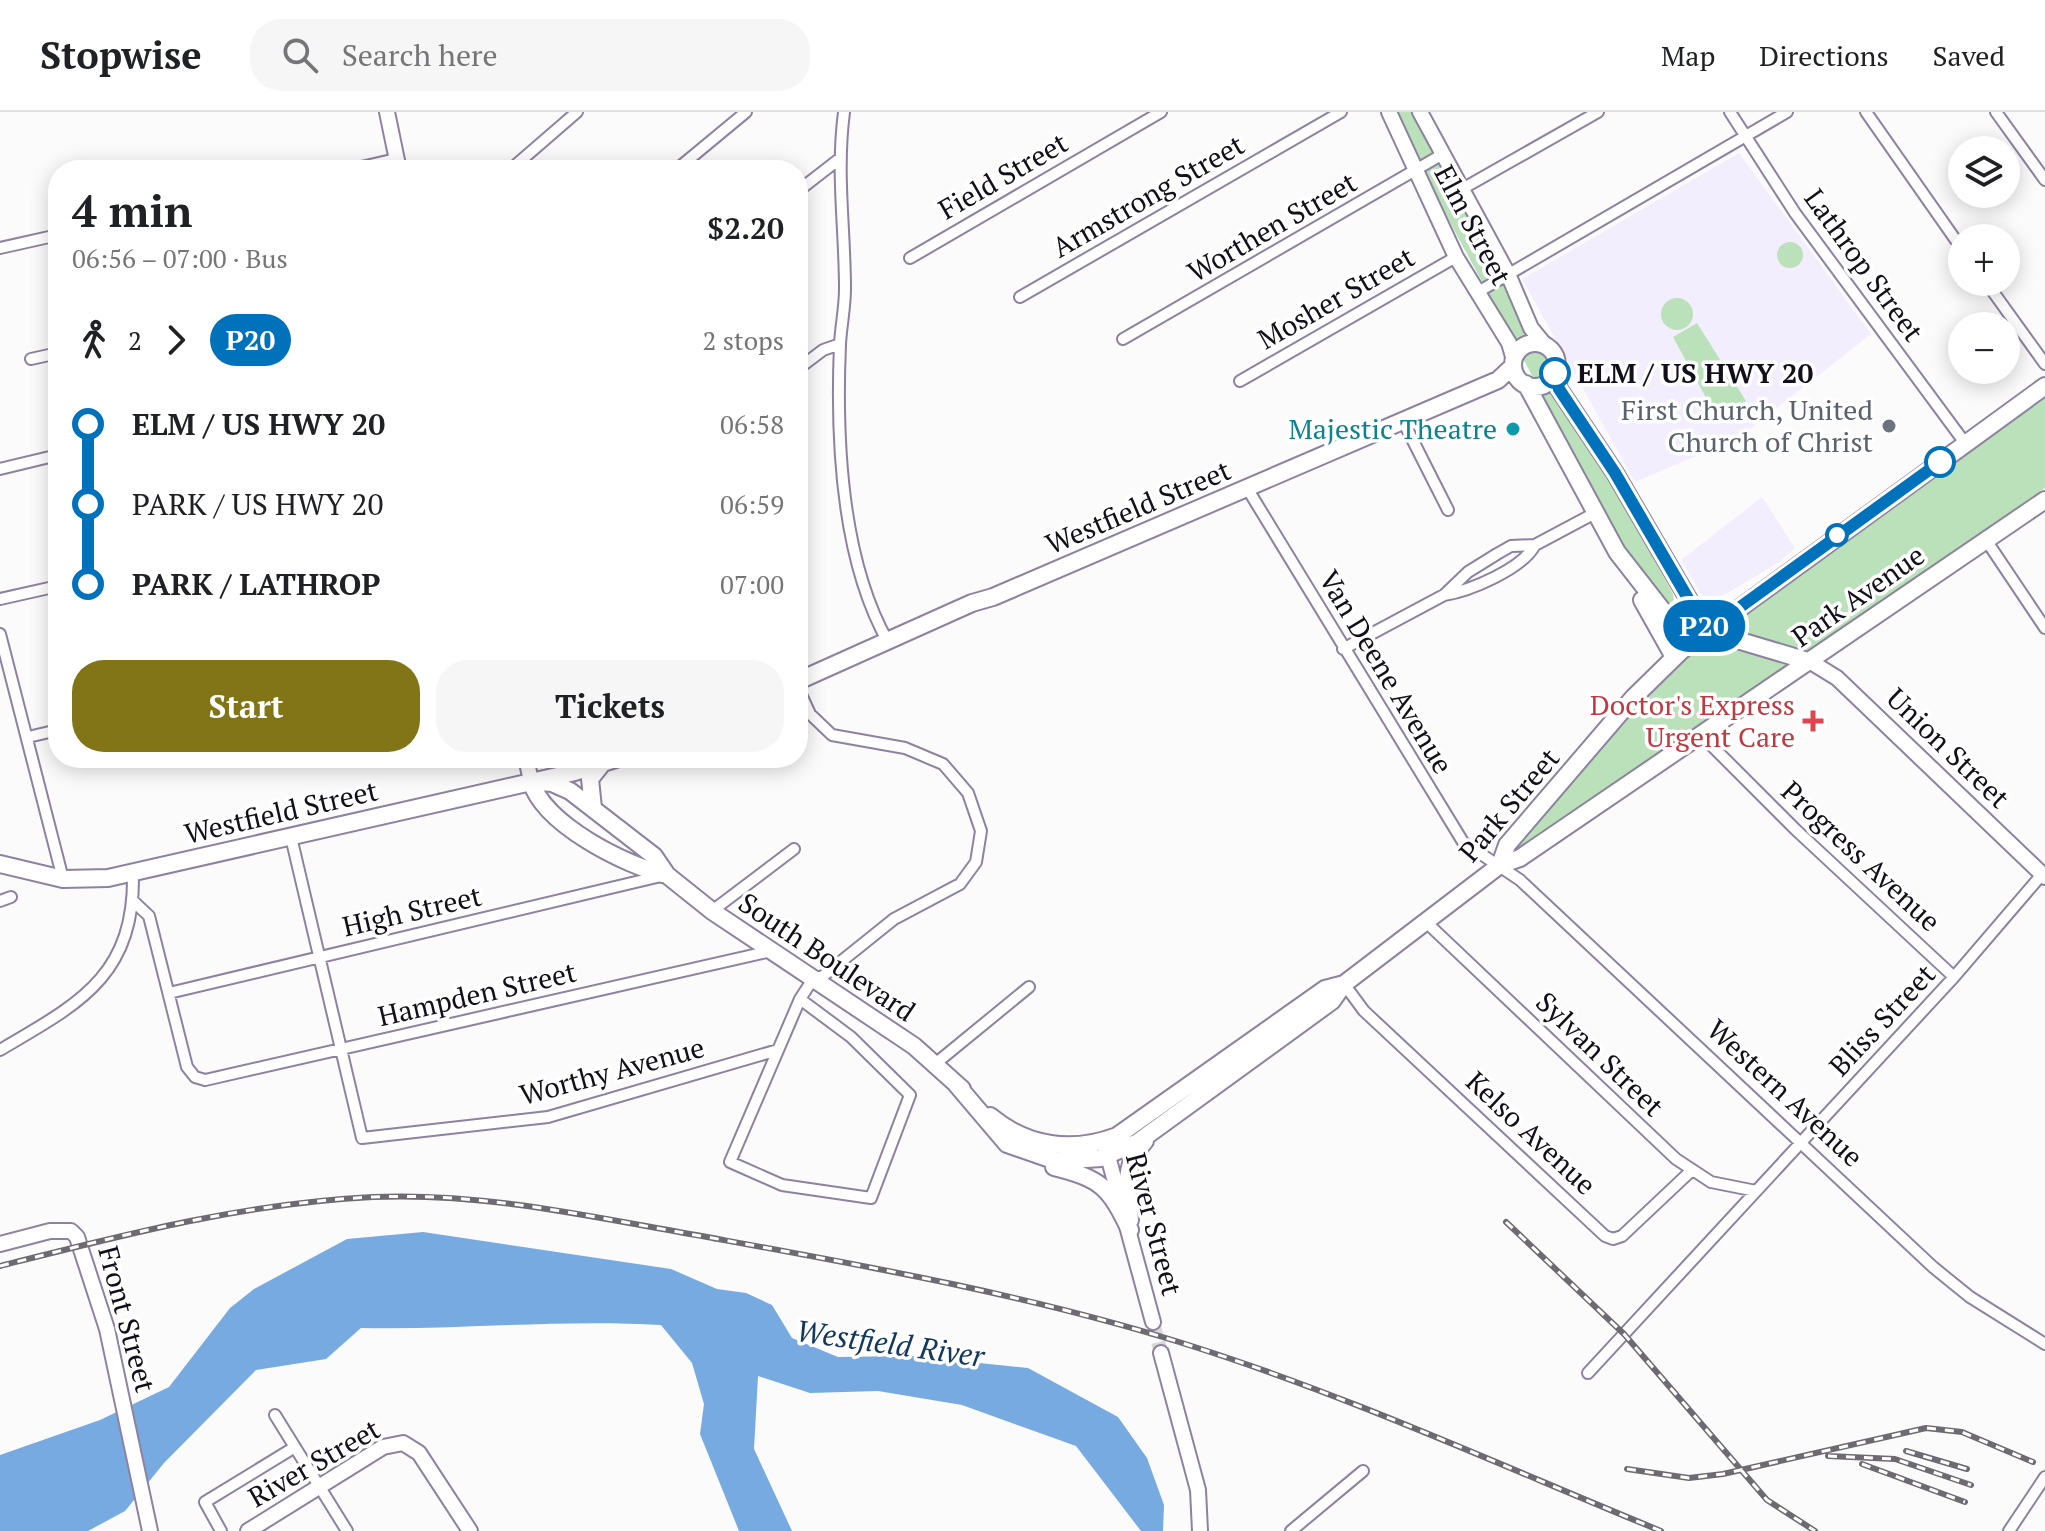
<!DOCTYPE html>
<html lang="en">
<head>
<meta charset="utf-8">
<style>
	body { margin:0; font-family:"PT Serif",serif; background:#f6f6f6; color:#202124; height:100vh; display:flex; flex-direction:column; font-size:30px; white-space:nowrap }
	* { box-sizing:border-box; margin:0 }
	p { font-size:26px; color:#757577 }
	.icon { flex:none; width:44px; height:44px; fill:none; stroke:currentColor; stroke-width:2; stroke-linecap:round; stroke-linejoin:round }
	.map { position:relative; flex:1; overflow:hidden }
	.details { position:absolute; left:48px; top:48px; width:760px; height:608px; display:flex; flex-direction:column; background:#fff; border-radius:32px; box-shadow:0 4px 20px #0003 }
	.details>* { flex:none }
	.badge { padding:0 16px; border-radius:26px; font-size:28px; line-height:52px }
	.fabs { position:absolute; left:1948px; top:24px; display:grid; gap:16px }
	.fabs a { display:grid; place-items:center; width:72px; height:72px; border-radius:50%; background:#fff; box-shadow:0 4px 20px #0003; font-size:40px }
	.map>.badge { position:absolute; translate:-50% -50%; box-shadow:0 0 0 4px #fff }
	.legs { display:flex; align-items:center; gap:12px; height:88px; padding:0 24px; font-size:26px }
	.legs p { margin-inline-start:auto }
	.head { display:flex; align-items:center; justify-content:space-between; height:136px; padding:0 24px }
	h1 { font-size:44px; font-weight:700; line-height:60px }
	.cta { display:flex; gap:16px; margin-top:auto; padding:16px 24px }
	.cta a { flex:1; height:92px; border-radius:32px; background:#827518; color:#fff; font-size:32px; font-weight:700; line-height:92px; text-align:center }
	.cta a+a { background:#f6f6f6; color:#202124 }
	ul { padding:0 24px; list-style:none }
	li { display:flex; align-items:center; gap:28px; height:80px; font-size:30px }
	li i { display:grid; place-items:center; width:12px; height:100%; margin:0 10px; background:currentColor }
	li i::after { content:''; width:20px; height:20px; margin:-10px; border:6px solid; border-radius:50%; background:#fff }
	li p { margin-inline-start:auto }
	li:first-child i { background:linear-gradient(#0000 50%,currentColor 0) }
	li:last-child i { background:linear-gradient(currentColor 50%,#0000 0) }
	header { display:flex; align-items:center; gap:48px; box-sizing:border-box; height:112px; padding:0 40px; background:#fff; border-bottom:2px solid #e0e0e0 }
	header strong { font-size:38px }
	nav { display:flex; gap:44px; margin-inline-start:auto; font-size:28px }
	.search { width:560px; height:72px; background:#f6f6f6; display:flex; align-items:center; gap:20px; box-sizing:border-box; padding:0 28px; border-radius:32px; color:#757577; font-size:30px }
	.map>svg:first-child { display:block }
	.built { fill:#f3eefe }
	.green { fill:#bae1b9 }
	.water { fill:#76aae0 }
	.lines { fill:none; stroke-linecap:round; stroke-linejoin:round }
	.secondary-tunnel { stroke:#d8d8d9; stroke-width:14; stroke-dasharray:14 7; stroke-linecap:butt }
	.street-casing { stroke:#8d829f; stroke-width:14 }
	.secondary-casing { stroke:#8d829f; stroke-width:18 }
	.primary-casing { stroke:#8d829f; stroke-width:20 }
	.street { stroke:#fff; stroke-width:10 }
	.secondary { stroke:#fff; stroke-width:14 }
	.primary { stroke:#fff; stroke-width:16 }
	.rail-casing { stroke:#6d6b71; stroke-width:6 }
	.rail { stroke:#fff; stroke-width:3; stroke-dasharray:9; stroke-linecap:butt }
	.line-1-casing { stroke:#fff; stroke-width:18 }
	.line-1 { stroke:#0072bc; stroke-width:12 }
	.stop-1-dot { fill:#fff; stroke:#0072bc; stroke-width:4 }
	.worship-dot { fill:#6b7280; stroke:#fff; stroke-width:3 }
	.culture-dot { fill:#0f9aa8; stroke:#fff; stroke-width:3 }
	.health-dot { fill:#e0444e; stroke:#fff; stroke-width:3 }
	.labels { text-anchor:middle; stroke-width:7; stroke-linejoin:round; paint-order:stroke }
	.street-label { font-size:28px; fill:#130f1a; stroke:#fff }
	.stop-label { font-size:28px; font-weight:bold; fill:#130f1a; stroke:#fff; text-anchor:start }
	.worship-label { font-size:28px; fill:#5b616d; stroke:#fff; text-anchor:end }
	.culture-label { font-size:28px; fill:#0d838f; stroke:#fff; text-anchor:end }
	.health-label { font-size:28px; fill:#be3a42; stroke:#fff; text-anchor:end }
	.water-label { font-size:30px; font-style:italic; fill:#12385c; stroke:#fff }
</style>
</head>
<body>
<header>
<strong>Stopwise</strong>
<div class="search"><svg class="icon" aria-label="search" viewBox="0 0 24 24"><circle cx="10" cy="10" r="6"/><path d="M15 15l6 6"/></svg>Search here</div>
<nav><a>Map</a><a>Directions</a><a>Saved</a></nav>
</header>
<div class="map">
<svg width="2045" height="1419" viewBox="0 0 2045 1419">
	<rect width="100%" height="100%" fill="#fbfbfb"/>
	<path class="built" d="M1739,41L1871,222L1750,317L1729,330L1635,370L1522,167Z
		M1762,385L1795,436L1779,450L1721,485L1711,487L1702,484L1681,448Z"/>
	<path class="green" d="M1395,0H1412L1673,482L1674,490L1668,494C1604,417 1565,325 1518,237C1477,158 1432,82 1395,0Z
		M1777 143a13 13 0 1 1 26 0a13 13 0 1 1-26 0Z
		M1661 202a16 16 0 1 1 32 0a16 16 0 1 1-32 0Z
		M1697,211L1746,289L1717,306L1673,225Z
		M2045,284V376L1516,740L1513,737L1643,583L1696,535Z"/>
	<path class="water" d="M423,1120L671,1157L717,1177L746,1181L772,1193L792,1226L838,1245L911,1244L1028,1256L1118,1305L1147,1346L1164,1393L1163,1419H1141L1076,1334L962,1293L878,1279L810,1281L758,1264L754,1337L792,1419H739L700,1322L704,1292L692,1251L661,1213C561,1207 461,1218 361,1216L326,1247L256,1258L164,1351L125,1399L88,1419H0V1343L100,1308L169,1275L230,1196L254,1177L347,1127Z"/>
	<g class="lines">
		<path class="secondary-tunnel" d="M1153,1210L1161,1241"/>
		<defs>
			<path id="street" d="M844,0C836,62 845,116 845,177C845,195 841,214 840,232C836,326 841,447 888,530
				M1730,0L1795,101L1965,331
				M1866,0L1962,137
				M1996,0L2045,68
				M348,58L396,47
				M510,58L577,0
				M676,58L746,0
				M1462,77L1598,0
				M798,79L838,48
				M0,136L58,123
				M910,146L1161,0
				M1986,170L2045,252
				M1478,180L1787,0
				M1020,185L1341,0
				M1123,227L1443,42
				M31,247L58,241
				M798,257L823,238L840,232
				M1240,269L1456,145
				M1403,309L1448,398
				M0,357L58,343
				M1247,376L1463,730L1520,768L1933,1155L1970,1185L2045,1232
				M1986,428L2045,516
				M1444,483C1470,479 1522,457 1535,433
				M0,487L58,474
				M0,522L63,767
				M1343,537L1444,483L1468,460L1497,442L1511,434L1535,433L1595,401
				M798,576L810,602L832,623L905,636L943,652L968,681L981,719L976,750L960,772L894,807L823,864L813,867L800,887L730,1050L782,1073L871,1086L910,983L851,925L800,887
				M1701,623L1796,718L1954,865
				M28,625L58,618
				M291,725L362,1026L548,1005L778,938
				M132,788L149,804L187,955L195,965L205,968L771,839
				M0,789L11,785
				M712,799L794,737
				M1427,811L1676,1047L1711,1070L1756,1079
				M1344,872L1364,899L1605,1124L1613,1127L1622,1124L1692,1058
				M169,881L661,764
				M0,938C78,892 135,865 133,761
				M935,952L1029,875
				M1588,1261L1954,865L2044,760
				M275,1303L347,1419
				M221,1419L205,1390L295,1335
				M1291,1419L1363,1359
				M2009,1419L2045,1365"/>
			<path id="secondary" d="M387,0L399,58
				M1389,0L1456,145L1509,231L1514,248
				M1420,0L1508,162L1531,216L1545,233
				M1811,550L1837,566L2045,765
				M526,646L531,669
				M1105,1033L1153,1210
				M0,1132L50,1119H71L77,1125L107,1217L150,1419
				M1161,1241L1198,1378L1200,1419
				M248,1419L383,1335L403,1331L419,1341L470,1419"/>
			<path id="primary" d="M1513 253a22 22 0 1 1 44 0a22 22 0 1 1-44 0Z
				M1555,261L1559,277L1615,361L1707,519
				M1526,272L1617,440L1670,508L1811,550
				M1642,488L1674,545
				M798,569L972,491L993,485L1498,268L1513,254
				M531,669L552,671L570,679L654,744L667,763L712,799L914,934L962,977
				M531,669C543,712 626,754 667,763
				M593,696L590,667L602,652
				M0,752L63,767L108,766L575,660L619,646
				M1500,753L1520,746L2045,388
				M956,972L1007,1032L1056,1049L1101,1046L1138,1030L1332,889L1344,872L1500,753L1507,733L1633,586L1681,539L2045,274
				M990,1004C1027,1035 1072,1041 1117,1024L1325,877L1344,872
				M1054,1055C1102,1067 1109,1075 1130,1118
				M1130,1108C1127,1079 1123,1051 1145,1029"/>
		</defs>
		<use href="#street" class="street-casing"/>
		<use href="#secondary" class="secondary-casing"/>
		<use href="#primary" class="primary-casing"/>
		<use href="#street" class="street"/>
		<use href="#secondary" class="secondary"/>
		<use href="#primary" class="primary"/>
		<defs>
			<path id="rail" d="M1506,1110L1624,1222L1767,1388L1815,1419
				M0,1154C123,1123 245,1091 373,1085C485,1080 597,1106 707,1125C866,1154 1024,1182 1179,1230C1343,1281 1502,1354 1661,1419
				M1906,1339L1967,1357
				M1828,1344L1895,1347L1971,1373
				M1862,1352L1965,1390
				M1627,1357L1689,1366L1723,1362L1926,1316L1962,1320L2033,1350"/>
		</defs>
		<use href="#rail" class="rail-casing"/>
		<use href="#rail" class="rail"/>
	</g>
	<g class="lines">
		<defs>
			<path id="line-1" d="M1555,261L1559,277L1615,361L1707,519L1940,350"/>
		</defs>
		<use href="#line-1" class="line-1-casing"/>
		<use href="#line-1" class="line-1"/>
	</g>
	<g class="stop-1-dot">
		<circle cx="1555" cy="261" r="14"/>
		<circle cx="1940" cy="350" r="14"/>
		<circle cx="1837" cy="423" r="10"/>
	</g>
	<circle class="worship-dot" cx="1889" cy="314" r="8"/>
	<circle class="culture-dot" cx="1513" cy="317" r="8"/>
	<path class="health-dot" d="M1809 597h8v8h8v8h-8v8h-8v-8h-8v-8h8z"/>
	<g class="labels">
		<g class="street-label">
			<text transform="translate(1003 64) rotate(-30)" y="10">Field Street</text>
			<text transform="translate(1148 84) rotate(-30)" y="10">Armstrong Street</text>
			<text transform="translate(1473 113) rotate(62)" y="10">Elm Street</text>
			<text transform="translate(1272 115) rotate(-30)" y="10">Worthen Street</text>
			<text transform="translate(1864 153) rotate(54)" y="10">Lathrop Street</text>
			<text transform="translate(1336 186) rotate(-30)" y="10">Mosher Street</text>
			<text transform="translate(1138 395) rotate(-23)" y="10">Westfield Street</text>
			<text transform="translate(1858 484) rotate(-35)" y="10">Park Avenue</text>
			<text transform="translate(1386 560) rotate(59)" y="10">Van Deene Avenue</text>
			<text transform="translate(1948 636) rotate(44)" y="10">Union Street</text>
			<text transform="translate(1509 693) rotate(-50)" y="10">Park Street</text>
			<text transform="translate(281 700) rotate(-13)" y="10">Westfield Street</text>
			<text transform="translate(1861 744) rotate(43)" y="10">Progress Avenue</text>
			<text transform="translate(412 799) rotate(-13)" y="10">High Street</text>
			<text transform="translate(827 845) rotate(34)" y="10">South Boulevard</text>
			<text transform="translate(477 882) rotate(-13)" y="10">Hampden Street</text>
			<text transform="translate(1882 908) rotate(-47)" y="10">Bliss Street</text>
			<text transform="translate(1600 942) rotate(44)" y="10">Sylvan Street</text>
			<text transform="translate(612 959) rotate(-15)" y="10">Worthy Avenue</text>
			<text transform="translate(1785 981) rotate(43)" y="10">Western Avenue</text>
			<text transform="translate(1531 1021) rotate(43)" y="10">Kelso Avenue</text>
			<text transform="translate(1154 1112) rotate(75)" y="10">River Street</text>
			<text transform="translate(127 1207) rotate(75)" y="10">Front Street</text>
			<text transform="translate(314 1351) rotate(-30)" y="10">River Street</text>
		</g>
		<g class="stop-label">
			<text x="1577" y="271">ELM / US HWY 20</text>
		</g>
		<g class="worship-label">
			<text x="1873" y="308">First Church, United<tspan x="1873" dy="32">Church of Christ</tspan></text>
		</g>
		<g class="culture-label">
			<text x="1497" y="327">Majestic Theatre</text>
		</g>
		<g class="health-label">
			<text x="1795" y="603">Doctor's Express<tspan x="1795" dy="32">Urgent Care</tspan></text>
		</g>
		<g class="water-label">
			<text transform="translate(890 1232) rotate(8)" y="10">Westfield River</text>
		</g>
	</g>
</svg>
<div class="fabs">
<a><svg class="icon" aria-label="layers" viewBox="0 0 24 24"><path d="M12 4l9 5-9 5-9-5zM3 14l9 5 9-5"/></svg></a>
<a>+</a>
<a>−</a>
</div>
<b class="badge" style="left:1704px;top:514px;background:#0072bc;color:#fff">P20</b>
<section class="details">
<div class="head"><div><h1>4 min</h1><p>06:56 – 07:00 · Bus</p></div><b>$2.20</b></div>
<div class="legs"><svg class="icon" aria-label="walk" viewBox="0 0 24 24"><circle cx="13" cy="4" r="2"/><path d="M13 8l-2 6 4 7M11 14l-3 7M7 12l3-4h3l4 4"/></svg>2<svg class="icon" aria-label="forward" viewBox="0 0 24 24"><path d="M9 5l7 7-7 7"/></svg><b class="badge" style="background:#0072bc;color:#fff">P20</b><p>2 stops</p></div>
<ul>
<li><i style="color:#0072bc"></i><b>ELM / US HWY 20</b><p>06:58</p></li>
<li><i style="color:#0072bc"></i><span>PARK / US HWY 20</span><p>06:59</p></li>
<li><i style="color:#0072bc"></i><b>PARK / LATHROP</b><p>07:00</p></li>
</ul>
<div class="cta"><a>Start</a><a>Tickets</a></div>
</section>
</div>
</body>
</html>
